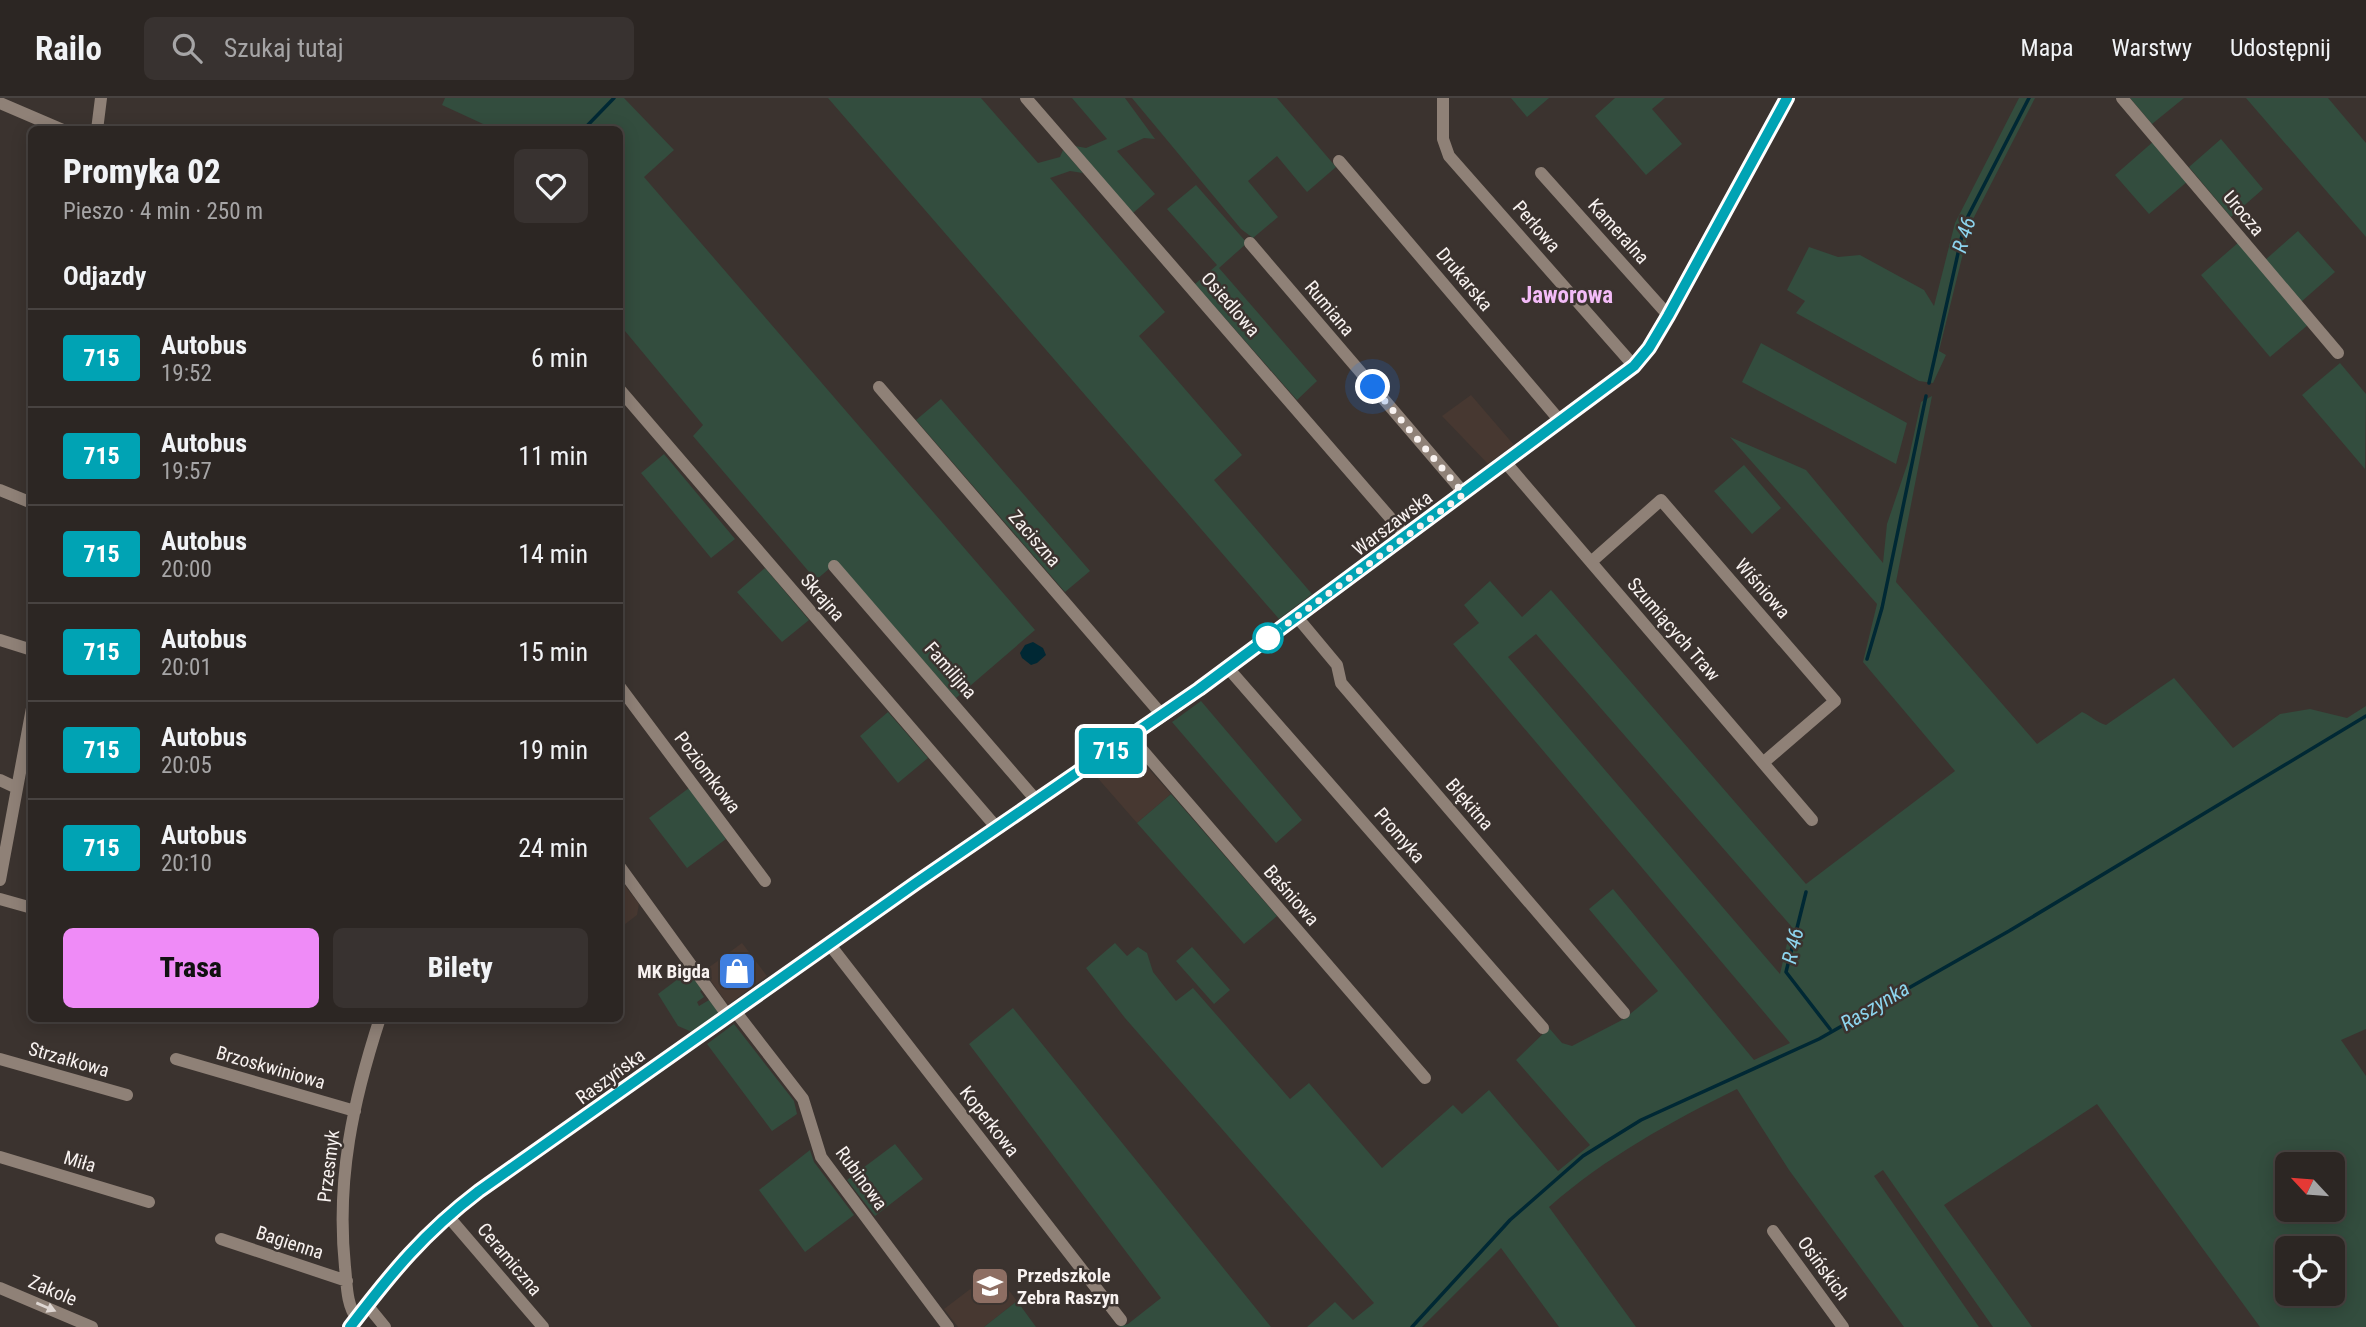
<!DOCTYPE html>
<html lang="pl">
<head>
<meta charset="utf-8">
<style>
	body { margin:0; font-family:"Roboto Condensed",sans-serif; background:#383230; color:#f1f3f6; height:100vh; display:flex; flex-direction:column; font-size:26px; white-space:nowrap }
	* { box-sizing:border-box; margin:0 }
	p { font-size:23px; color:#a6a5a6 }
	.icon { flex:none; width:38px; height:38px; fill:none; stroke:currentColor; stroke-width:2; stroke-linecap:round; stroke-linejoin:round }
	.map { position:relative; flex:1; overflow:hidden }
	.drawer { position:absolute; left:28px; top:28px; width:595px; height:896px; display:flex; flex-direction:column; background:#2c2623; border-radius:10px; box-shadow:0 4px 18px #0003,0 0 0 2px #484341 }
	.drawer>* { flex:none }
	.badge { padding:0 14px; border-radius:5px; font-size:24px; line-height:46px }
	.needle { width:46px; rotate:296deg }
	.fabs { position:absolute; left:2275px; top:1054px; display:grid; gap:14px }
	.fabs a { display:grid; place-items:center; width:70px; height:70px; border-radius:10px; background:#2c2623; box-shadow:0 4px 18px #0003,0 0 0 2px #484341; font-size:35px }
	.you { position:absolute; width:35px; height:35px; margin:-18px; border:5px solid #fff; border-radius:50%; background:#1a73e8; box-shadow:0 0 0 10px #1a73e833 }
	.map>.badge { position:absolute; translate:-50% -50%; box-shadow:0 0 0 4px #fff }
	h2 { padding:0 35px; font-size:26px; line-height:63px }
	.round { display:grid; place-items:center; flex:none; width:74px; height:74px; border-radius:10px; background:#383230 }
	.headline { display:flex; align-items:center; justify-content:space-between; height:119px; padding:0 35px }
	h1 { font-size:33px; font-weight:800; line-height:52px }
	.primary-button { display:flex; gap:14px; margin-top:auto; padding:14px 35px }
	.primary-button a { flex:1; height:80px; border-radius:10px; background:#ef8bf7; color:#111; font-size:28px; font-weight:800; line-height:80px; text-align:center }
	.primary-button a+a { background:#383230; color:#f1f3f6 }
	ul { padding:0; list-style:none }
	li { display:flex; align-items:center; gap:21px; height:98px; padding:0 35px; border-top:2px solid #484341 }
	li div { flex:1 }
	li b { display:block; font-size:26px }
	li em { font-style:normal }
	li .badge { min-width:77px; font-weight:700; text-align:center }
	header { display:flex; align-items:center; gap:42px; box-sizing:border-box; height:98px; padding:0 35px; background:#2c2623; border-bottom:2px solid #484341 }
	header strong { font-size:33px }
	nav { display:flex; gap:38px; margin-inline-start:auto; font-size:24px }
	.search { width:490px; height:63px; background:#383230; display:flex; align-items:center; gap:18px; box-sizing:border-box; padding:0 24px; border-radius:10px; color:#a6a5a6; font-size:26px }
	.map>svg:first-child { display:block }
	.built { fill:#473831 }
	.green { fill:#334d3e; fill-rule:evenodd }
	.water { fill:#002834 }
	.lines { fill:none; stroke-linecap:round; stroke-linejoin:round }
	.stream { stroke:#002834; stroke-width:3.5 }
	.street { stroke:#8f8177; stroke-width:12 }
	.secondary { stroke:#c2ad9c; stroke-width:14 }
	.oneway { fill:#ded6d2 }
	.line-casing { stroke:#fff; stroke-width:16 }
	.line { stroke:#00a3b4; stroke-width:10 }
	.walk { stroke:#f8f2f0; stroke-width:7; stroke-dasharray:0 12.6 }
	.stop-dot { fill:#fff; stroke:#00a3b4; stroke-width:3.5 }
	.labels { text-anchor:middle; stroke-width:5; stroke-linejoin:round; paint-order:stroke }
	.street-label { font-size:19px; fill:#f8f2f0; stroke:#3b332f }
	.poi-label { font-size:19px; font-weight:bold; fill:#f8f2f0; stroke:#3b332f; text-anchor:end }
	.water-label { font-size:21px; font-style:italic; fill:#8dd4ee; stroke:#3b332f }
	.quarter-label { font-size:23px; font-weight:bold; fill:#f3bbf7; stroke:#3b332f }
</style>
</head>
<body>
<header>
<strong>Railo</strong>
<div class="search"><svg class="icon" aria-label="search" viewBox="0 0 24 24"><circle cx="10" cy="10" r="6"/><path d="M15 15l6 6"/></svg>Szukaj tutaj</div>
<nav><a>Mapa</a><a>Warstwy</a><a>Udostępnij</a></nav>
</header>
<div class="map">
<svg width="2366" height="1229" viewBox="0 0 2366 1229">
	<rect width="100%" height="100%" fill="#3b332f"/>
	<path class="built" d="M1471,297L1514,347L1488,366L1442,318Z
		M1132,652L1171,696L1137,725L1095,677Z
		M620,781L639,806L637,817L620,830Z
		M742,845L767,878L728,907L704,873Z
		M994,1173L1017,1203L984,1229H958L944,1211Z"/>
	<path class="green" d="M445,0H624L674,52L644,79L1035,532L956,600L837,464L816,482L693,338L703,327L620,227V32L494,31L442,7Z
		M828,0H981L1038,65L1060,59L1063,52L1083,75L1070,73L1050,80L1165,214L1139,238L1242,357L1214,382L1312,496L1279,521Z
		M1072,0H1125L1155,41L1144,40L1117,53L1155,96L1133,115L1075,48L1086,50L1107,41Z
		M1132,0H1277L1336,69L1307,94L1277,58L1248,83L1278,119L1253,140L1241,131Z
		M1511,0H1549L1527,19Z
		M1615,0H1665L1652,11L1682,46L1646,77L1595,18Z
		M2019,0H2035L1970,127L1939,253L1946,257L1933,285L1919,283L1796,215L1805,203L1787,192L1809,149L1838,159L1860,157L1924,192L1934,208L1955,125Z
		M2130,0H2184L2152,26Z
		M2246,0H2328L2366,45V139Z
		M2221,41L2263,91L2231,119L2189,69Z
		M2154,43L2188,83L2149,116L2115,77Z
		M1196,87L1247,145L1219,170L1317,283L1297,302L1195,186L1217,167L1167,111Z
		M2298,133L2335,174L2301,204L2264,163Z
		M2239,144L2309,226L2270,259L2201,177Z
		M1761,245L1907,325L1896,366L1742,284Z
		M2340,265L2366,296L2365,371L2302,297Z
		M1932,298L1896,484L2037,646L2082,614C2091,618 2096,624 2106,627L2174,580L2233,650L2280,616L2310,611L2347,620L2366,608V931L2341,942L2366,978V1229H2260L2097,1006L1944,1107L2032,1229H1993L1883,1072L1874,1078L1979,1229H1904L1789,1072L1737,991C1670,1024 1606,1059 1549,1109L1636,1229H1559L1501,1150L1422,1229H1307L1335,1204L1353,1222L1374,1205L1125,920L1086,870L1115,845L1127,858L1138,849L1147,855L1153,874L1176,903L1193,890L1290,1001L1309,985L1382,1070L1453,1007L1462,1016L1489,992L1558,1073L1590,1047L1516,962L1549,930L1562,945L1572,948L1624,921L1658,893L1589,811L1613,791L1754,962L1790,945L1453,546L1479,525L1464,507L1490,483L1522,519L1551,492L1806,786L1955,673L1863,564L1877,506L1730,339L1806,372L1883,465L1887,426L1908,364L1921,304ZM1536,536L1791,828L1780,876L1508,559ZM2287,1066H2333V1111H2287ZM2287,1150H2333V1195H2287Z
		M941,301L1090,473L1065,494L916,322Z
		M664,356L735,441L711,460L641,375Z
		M1744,367L1781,410L1752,436L1714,393Z
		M765,470L809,522L782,544L737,494Z
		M1201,603L1302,722L1276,745L1172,624Z
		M888,614L928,660L898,685L860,638Z
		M689,690L726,741L687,770L649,720Z
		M1171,696L1277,818L1244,846L1137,725Z
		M1192,849L1230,892L1214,906L1176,863Z
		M684,867L702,892L700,893L704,899L697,904L699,908L709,902L719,914L692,934L678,928L658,896L682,878Z
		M1013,910L1271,1229H1118L1128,1226L1161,1200L969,946Z
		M734,926L794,1003L797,1016L772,1033L707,946Z
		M895,1046L923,1081L875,1118L847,1082Z
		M810,1052L814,1064L854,1117L805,1154L759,1092Z
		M1017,1203L1036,1229H984Z"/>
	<path class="water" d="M1033,544L1043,550L1046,557L1037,565L1031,567L1022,560L1020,555L1025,547Z"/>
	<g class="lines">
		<path class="stream" d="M583,32L614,0
			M1929,285L1965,124L2029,0
			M1867,561L1882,510L1926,298
			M1806,794L1786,874L1830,931
			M1412,1229L1510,1122L1583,1058L1641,1022L1819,941L2009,833L2366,618"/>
		<path class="street" d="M1026,0L1406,438
			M1443,0V41L1449,58L1634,268
			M2122,0L2338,255
			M0,5L63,32
			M97,32L101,0
			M1339,63L1561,324
			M1541,75L1668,217
			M1250,145L1464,395
			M879,289L1162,617
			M620,292L997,730
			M1506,365L1812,722
			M0,392L32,405
			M1591,464L1661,402L1835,603L1764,664
			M834,468L1036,702
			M1297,519L1337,567L1341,585L1624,915
			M0,542L32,552
			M1228,570L1543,930
			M620,589L765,783
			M1131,639L1425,980
			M0,682L17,690
			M620,769L728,918
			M0,782L32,610
			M0,801L32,810
			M830,847L1121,1222
			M735,913L803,1001L821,1059L948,1229
			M0,961L127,997
			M176,961L355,1013
			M0,1059L149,1104
			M447,1117L543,1229
			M1773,1133L1843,1229
			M221,1141L347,1183
			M0,1190L92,1229
			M367,1207L385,1229
			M357,1221C346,1206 347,1186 345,1169C336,1081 353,1003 380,920"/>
		<path class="secondary" d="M350,1229C392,1174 424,1135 479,1093L916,785L1177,607L1634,268L1649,250L1668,217L1787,0"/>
	</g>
	<defs><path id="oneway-solid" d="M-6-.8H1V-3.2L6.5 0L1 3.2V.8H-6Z" transform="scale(1.75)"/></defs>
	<use class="oneway" href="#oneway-solid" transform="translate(46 1209) rotate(23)"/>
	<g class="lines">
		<defs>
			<path id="line" d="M350,1229C392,1174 424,1135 479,1093L916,785L1199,591L1634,268L1649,250L1668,218L1787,0"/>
		</defs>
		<use href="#line" class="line-casing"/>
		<use href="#line" class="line"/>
		<path class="walk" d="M1268,540L1464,396L1373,289"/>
	</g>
	<defs>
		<symbol id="shop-square" viewBox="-11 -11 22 22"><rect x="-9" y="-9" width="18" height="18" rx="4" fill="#3f7fe0" stroke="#3b332f"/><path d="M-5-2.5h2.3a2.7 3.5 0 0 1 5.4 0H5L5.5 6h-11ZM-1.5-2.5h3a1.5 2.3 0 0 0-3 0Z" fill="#fff"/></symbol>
		<symbol id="school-square" viewBox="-11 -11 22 22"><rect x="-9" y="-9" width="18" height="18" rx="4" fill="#8d6e63" stroke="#3b332f"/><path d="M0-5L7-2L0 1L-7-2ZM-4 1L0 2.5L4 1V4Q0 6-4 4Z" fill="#fff"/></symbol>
	</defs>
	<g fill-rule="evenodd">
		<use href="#shop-square" x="715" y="851" width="44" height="44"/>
		<use href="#school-square" x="968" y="1166" width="44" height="44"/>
	</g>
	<circle class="stop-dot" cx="1268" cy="540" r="14"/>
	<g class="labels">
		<g class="street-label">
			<text transform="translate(2244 115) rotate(50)" y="7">Urocza</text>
			<text transform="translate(1537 128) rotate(49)" y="7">Perłowa</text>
			<text transform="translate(1619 133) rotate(48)" y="7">Kameralna</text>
			<text transform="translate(1465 181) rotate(50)" y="7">Drukarska</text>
			<text transform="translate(1231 206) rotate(49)" y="7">Osiedlowa</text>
			<text transform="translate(1330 210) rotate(50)" y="7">Rumiana</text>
			<text transform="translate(1392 425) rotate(-37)" y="7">Warszawska</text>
			<text transform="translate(1035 440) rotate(49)" y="7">Zaciszna</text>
			<text transform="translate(1763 490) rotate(49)" y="7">Wiśniowa</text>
			<text transform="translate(823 499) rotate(49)" y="7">Skrajna</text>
			<text transform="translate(1674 531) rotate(49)" y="7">Szumiących Traw</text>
			<text transform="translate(951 572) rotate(49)" y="7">Familijna</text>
			<text transform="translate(708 674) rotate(53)" y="7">Poziomkowa</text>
			<text transform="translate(1470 706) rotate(49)" y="7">Błękitna</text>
			<text transform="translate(1400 737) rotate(49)" y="7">Promyka</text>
			<text transform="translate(1292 797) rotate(49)" y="7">Baśniowa</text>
			<text transform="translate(69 961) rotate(16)" y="7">Strzałkowa</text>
			<text transform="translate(271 969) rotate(16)" y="7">Brzoskwiniowa</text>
			<text transform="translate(610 978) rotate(-36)" y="7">Raszyńska</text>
			<text transform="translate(990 1023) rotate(52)" y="7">Koperkowa</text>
			<text transform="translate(80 1063) rotate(17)" y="7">Miła</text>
			<text transform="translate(328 1068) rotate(-83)" y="7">Przesmyk</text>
			<text transform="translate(862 1080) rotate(54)" y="7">Rubinowa</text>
			<text transform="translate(290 1144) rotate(18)" y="7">Bagienna</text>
			<text transform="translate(510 1161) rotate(50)" y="7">Ceramiczna</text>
			<text transform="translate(1824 1170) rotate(54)" y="7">Osińskich</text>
			<text transform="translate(53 1192) rotate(23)" y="7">Zakole</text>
		</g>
		<g class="poi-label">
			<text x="710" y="880">MK Bigda</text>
			<text x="1017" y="1184" text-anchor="start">Przedszkole<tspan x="1017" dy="22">Zebra Raszyn</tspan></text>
		</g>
		<g class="water-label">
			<text transform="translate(1964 137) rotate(-73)" y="7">R 46</text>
			<text transform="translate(1793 848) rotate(-77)" y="7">R 46</text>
			<text transform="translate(1875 908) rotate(-31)" y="7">Raszynka</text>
		</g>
		<g class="quarter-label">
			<text x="1567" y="205">Jaworowa</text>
		</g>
	</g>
</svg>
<div class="fabs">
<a><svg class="needle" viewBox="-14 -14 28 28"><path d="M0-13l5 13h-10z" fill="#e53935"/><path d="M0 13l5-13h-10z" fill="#a6a5a6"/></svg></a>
<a><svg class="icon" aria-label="locate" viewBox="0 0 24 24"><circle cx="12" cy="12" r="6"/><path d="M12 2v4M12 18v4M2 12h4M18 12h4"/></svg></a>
</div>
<div class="you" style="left:1373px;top:289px"></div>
<b class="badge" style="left:1111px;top:653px;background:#00a3b4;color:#fff">715</b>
<section class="drawer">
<div class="headline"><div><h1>Promyka 02</h1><p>Pieszo · 4 min · 250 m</p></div><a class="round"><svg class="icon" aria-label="heart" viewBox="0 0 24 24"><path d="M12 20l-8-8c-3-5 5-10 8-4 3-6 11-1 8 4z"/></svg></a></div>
<h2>Odjazdy</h2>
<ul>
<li><span class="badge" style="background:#00a3b4;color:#fff">715</span><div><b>Autobus</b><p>19:52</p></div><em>6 min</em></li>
<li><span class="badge" style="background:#00a3b4;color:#fff">715</span><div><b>Autobus</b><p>19:57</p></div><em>11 min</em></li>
<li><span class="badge" style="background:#00a3b4;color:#fff">715</span><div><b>Autobus</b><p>20:00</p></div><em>14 min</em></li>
<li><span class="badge" style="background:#00a3b4;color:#fff">715</span><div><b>Autobus</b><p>20:01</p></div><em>15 min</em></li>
<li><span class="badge" style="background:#00a3b4;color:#fff">715</span><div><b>Autobus</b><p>20:05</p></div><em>19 min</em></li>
<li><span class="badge" style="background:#00a3b4;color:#fff">715</span><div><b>Autobus</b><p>20:10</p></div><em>24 min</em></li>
</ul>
<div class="primary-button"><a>Trasa</a><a>Bilety</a></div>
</section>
</div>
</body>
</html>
